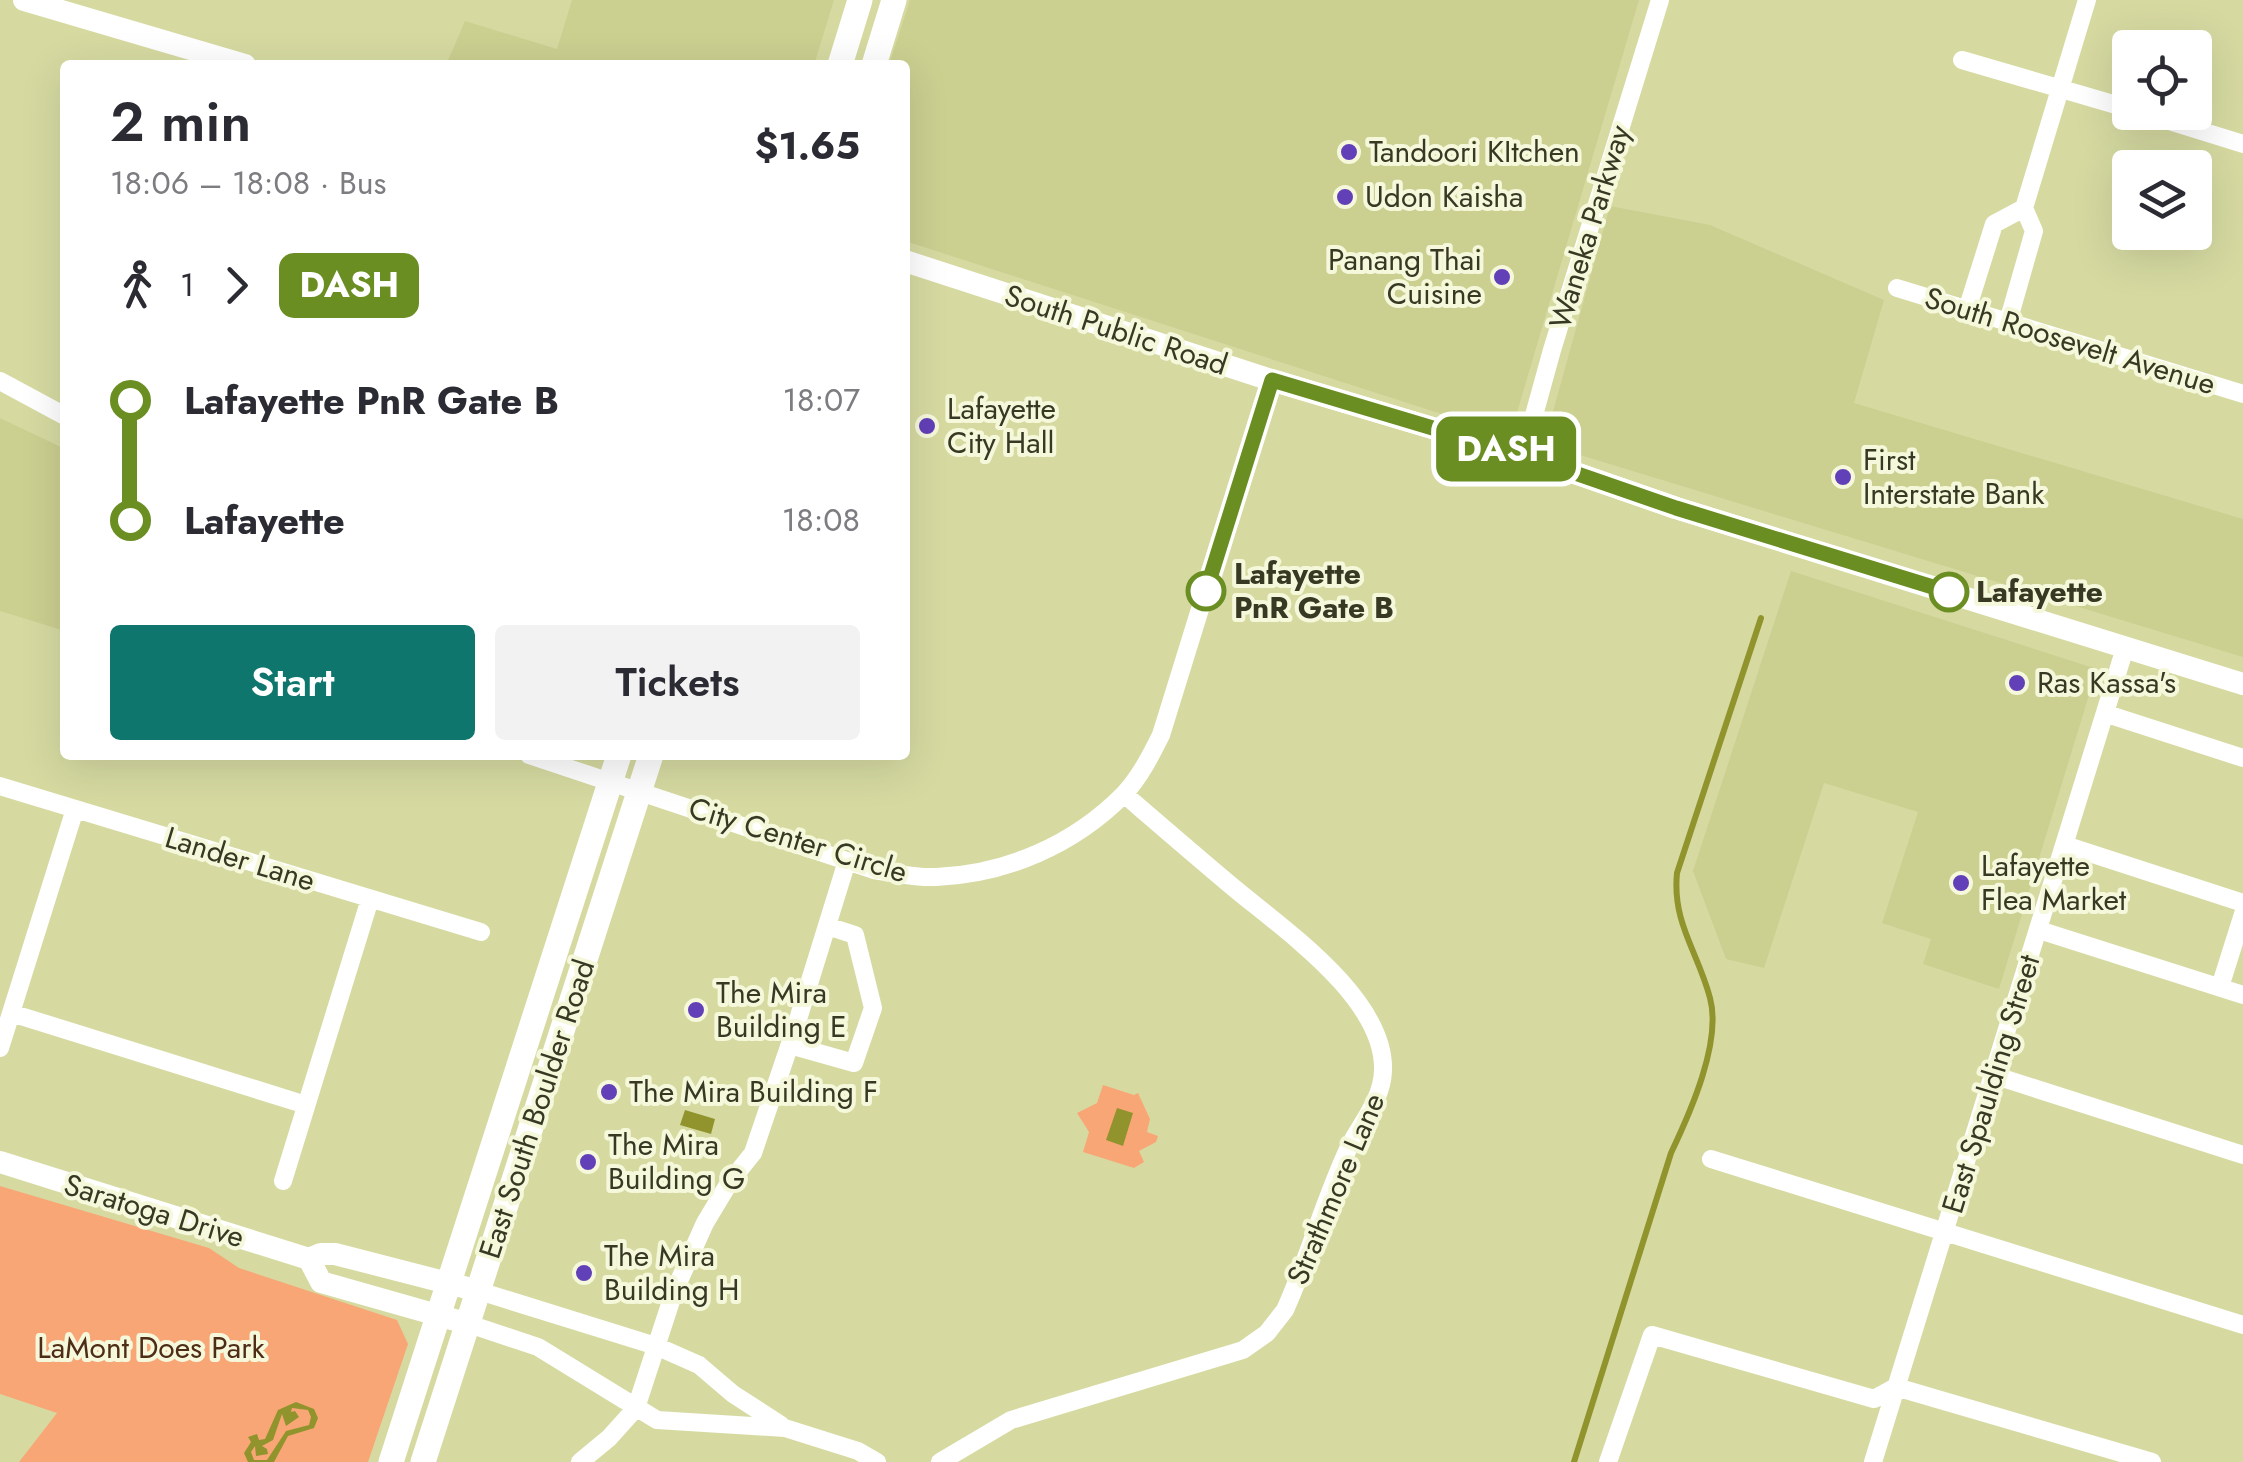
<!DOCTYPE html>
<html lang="en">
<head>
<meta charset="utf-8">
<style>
	body { margin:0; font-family:Jost,sans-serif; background:#f2f2f3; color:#2b2b33; height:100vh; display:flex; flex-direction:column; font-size:38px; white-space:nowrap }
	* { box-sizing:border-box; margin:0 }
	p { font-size:32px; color:#7c7c81 }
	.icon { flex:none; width:55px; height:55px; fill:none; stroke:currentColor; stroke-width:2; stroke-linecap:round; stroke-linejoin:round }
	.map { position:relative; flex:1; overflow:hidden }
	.panel { position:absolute; left:60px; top:60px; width:850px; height:700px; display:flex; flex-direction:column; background:#fff; border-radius:10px; box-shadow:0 10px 40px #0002 }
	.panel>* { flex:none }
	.badge { padding:0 20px; border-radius:15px; font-size:35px; line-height:65px }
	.fabs { position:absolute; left:2112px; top:30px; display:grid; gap:20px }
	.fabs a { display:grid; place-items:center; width:100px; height:100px; border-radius:10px; background:#fff; box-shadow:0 10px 40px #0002; font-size:50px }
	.map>.badge { position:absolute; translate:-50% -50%; box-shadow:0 0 0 5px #fff }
	.legs { display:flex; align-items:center; gap:15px; height:110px; padding:0 50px; font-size:32px }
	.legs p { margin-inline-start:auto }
	.summary { display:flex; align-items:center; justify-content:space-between; height:170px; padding:0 50px }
	h1 { font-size:55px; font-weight:600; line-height:75px }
	.cta { display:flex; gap:20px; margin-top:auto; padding:20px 50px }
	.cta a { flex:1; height:115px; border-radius:10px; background:#0f766e; color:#fff; font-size:40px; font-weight:600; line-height:115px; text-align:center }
	.cta a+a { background:#f2f2f3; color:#2b2b33 }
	ul { padding:0 50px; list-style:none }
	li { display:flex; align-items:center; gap:35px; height:120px; font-size:38px }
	li i { display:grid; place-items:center; width:15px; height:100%; margin:0 12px; background:currentColor }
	li i::after { content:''; width:25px; height:25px; margin:-12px; border:8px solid; border-radius:50%; background:#fff }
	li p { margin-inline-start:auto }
	li:first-child i { background:linear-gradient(#0000 50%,currentColor 0) }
	li:last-child i { background:linear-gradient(currentColor 50%,#0000 0) }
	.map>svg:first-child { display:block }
	.built { fill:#cbcf90 }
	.green { fill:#f8a675 }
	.water { fill:#91942d; fill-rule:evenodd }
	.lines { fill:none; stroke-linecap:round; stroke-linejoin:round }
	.stream { stroke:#91942d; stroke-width:6 }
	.minor { stroke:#fff; stroke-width:18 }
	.tertiary { stroke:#fff; stroke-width:22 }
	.secondary { stroke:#fff; stroke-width:25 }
	.line-1-casing { stroke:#fff; stroke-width:22 }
	.line-1 { stroke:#6b8e23; stroke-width:15 }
	.poi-dot { fill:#6240b8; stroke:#f6f8dc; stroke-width:4 }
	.stop-1-dot { fill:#fff; stroke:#6b8e23; stroke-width:5 }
	.labels { text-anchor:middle; stroke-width:8; stroke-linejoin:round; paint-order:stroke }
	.poi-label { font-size:30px; fill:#383923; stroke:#f6f8dc; text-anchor:start }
	.street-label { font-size:30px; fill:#383923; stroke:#f6f8dc }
	.stop-label { font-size:30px; font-weight:bold; fill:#383923; stroke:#f6f8dc; text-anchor:start }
	.park-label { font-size:30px; fill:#4e2c16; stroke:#f6f8dc }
</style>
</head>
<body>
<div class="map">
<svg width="2243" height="1462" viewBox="0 0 2243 1462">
	<rect width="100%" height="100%" fill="#d6daa1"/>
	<path class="built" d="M572,0H834L814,65H446L465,21L557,49Z
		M910,0H1639L1510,436L905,241V65H889Z
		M1610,206L1710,225L1884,300L1854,403L2243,519V657L1544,444Z
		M0,418L65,449V631L0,611Z
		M1791,571L2097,669L1999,989L1923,964L1931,939L1882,923L1918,812L1824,783L1764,968L1726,959L1693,871Z"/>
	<path class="green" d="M1103,1085L1134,1095L1138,1093L1150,1119L1147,1132L1158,1136L1156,1142L1139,1151L1144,1162L1134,1168L1083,1152L1089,1132L1077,1113L1097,1103Z
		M0,1186L209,1248L239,1268L397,1320L408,1344L368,1462H19L57,1413L0,1394Z"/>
	<path class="water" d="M1117,1108L1133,1113L1123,1146L1106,1140Z
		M685,1110L715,1119L711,1134L680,1125Z
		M296,1402L314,1409L318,1418L314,1428L288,1436L274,1462H248L244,1453L251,1442L248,1437L257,1434L259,1440L265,1439L278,1410ZM292,1408L308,1410L311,1417L309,1425L286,1431L267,1460H254L251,1452L255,1446L256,1456L268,1454L267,1449L262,1446L273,1440L282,1414L286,1426L299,1417L295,1411L291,1412Z"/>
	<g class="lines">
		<path class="stream" d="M1574,1462L1671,1153C1690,1113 1722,1042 1710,998C1698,952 1672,923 1677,873L1761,618"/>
		<path class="minor" d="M1962,60L2130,109
			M2140,112L2243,144
			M1897,288L2243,394
			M1967,310L1994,224L2024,208
			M2008,322L2034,231L2024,208L2087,0
			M0,381L65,416
			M1523,455L1552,350L1660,0
			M2107,714L2243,758
			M529,755L874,870C894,873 916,878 936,877C1006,874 1074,845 1124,794C1140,777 1151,755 1161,735L1271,380
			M0,786L481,932
			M2065,845L2243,903
			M2039,930L2243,995
			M2220,987L2243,914
			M11,1013L306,1105
			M790,1045L854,1063L873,1008L855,935L827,926
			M0,1048L75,809
			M1993,1075L2243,1155
			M1711,1159L2243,1325
			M283,1181L370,899
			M479,1291L656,1346L699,1365L733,1394L781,1425
			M469,1324L538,1347L657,1420L785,1428L858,1451L877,1462
			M580,1462L609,1438L636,1408L674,1292L705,1223L729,1183L753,1153L795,1029L847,861
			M940,1462L1011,1420L1243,1350L1267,1333L1285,1310C1309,1257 1324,1200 1349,1147C1361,1123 1382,1100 1383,1071C1386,999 1283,929 1234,888C1197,857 1160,825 1124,794
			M1608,1462L1652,1335L1874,1399L1896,1387L2152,1462
			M1873,1462L2125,648"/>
		<path class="tertiary" d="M24,0L245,65
			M905,261L1271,380L1523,455L1676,508L2243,684
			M0,1162L309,1259L321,1254H335L479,1291
			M309,1259L321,1282L469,1324"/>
		<path class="secondary" d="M840,65L860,0
			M874,65L894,0
			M391,1462L619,755
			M423,1462L651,755"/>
	</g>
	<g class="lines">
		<defs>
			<path id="line-1" d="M1206,591L1272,380L1523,455L1676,508L1949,592"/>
		</defs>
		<use href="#line-1" class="line-1-casing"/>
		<use href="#line-1" class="line-1"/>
	</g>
	<g class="poi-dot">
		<circle cx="1349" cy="152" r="10"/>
		<circle cx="1345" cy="197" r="10"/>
		<circle cx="1502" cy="277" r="10"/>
		<circle cx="927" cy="426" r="10"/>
		<circle cx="1843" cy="477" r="10"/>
		<circle cx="2017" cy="683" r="10"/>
		<circle cx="1961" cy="883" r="10"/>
		<circle cx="696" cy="1010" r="10"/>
		<circle cx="609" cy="1092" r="10"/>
		<circle cx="588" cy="1162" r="10"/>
		<circle cx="584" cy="1273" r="10"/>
	</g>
	<g class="stop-1-dot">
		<circle cx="1206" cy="591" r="18"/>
		<circle cx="1949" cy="592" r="18"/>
	</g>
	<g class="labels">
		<g class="poi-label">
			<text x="1369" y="162">Tandoori KItchen</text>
			<text x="1365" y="207">Udon Kaisha</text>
			<text x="1482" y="270" text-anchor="end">Panang Thai<tspan x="1482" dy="34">Cuisine</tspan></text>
			<text x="947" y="419">Lafayette<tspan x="947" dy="34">City Hall</tspan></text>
			<text x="1863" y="470">First<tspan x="1863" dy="34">Interstate Bank</tspan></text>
			<text x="2037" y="693">Ras Kassa's</text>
			<text x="1981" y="876">Lafayette<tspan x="1981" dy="34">Flea Market</tspan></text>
			<text x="716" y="1003">The Mira<tspan x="716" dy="34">Building E</tspan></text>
			<text x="629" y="1102">The Mira Building F</text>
			<text x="608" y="1155">The Mira<tspan x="608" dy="34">Building G</tspan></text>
			<text x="604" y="1266">The Mira<tspan x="604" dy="34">Building H</tspan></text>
		</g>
		<g class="street-label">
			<text transform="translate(1590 227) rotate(-73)" y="10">Waneka Parkway</text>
			<text transform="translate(1116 330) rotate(18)" y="10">South Public Road</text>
			<text transform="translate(2070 341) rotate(17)" y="10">South Roosevelt Avenue</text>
			<text transform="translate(798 840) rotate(17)" y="10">City Center Circle</text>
			<text transform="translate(240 859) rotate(17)" y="10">Lander Lane</text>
			<text transform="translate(1991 1084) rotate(-73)" y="10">East Spaulding Street</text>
			<text transform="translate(537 1109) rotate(-72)" y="10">East South Boulder Road</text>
			<text transform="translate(1336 1189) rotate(-67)" y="10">Strathmore Lane</text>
			<text transform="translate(154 1211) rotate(17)" y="10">Saratoga Drive</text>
		</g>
		<g class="stop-label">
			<text x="1234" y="584">Lafayette<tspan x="1234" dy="34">PnR Gate B</tspan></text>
			<text x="1976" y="602">Lafayette</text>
		</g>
		<g class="park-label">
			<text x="151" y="1358">LaMont Does Park</text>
		</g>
	</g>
</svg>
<div class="fabs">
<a><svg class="icon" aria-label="locate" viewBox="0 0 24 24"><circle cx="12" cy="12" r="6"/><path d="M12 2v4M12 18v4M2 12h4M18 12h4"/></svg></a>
<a><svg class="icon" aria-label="layers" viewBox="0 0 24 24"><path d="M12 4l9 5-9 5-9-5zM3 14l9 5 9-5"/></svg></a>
</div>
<b class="badge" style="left:1506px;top:449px;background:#6b8e23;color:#fff">DASH</b>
<section class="panel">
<div class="summary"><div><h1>2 min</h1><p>18:06 – 18:08 · Bus</p></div><b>$1.65</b></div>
<div class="legs"><svg class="icon" aria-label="walk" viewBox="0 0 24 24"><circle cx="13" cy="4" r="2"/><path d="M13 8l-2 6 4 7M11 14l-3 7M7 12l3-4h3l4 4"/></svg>1<svg class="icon" aria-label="forward" viewBox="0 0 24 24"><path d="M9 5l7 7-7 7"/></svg><b class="badge" style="background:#6b8e23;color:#fff">DASH</b></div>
<ul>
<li><i style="color:#6b8e23"></i><b>Lafayette PnR Gate B</b><p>18:07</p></li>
<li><i style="color:#6b8e23"></i><b>Lafayette</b><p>18:08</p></li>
</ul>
<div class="cta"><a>Start</a><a>Tickets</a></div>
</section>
</div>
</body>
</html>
